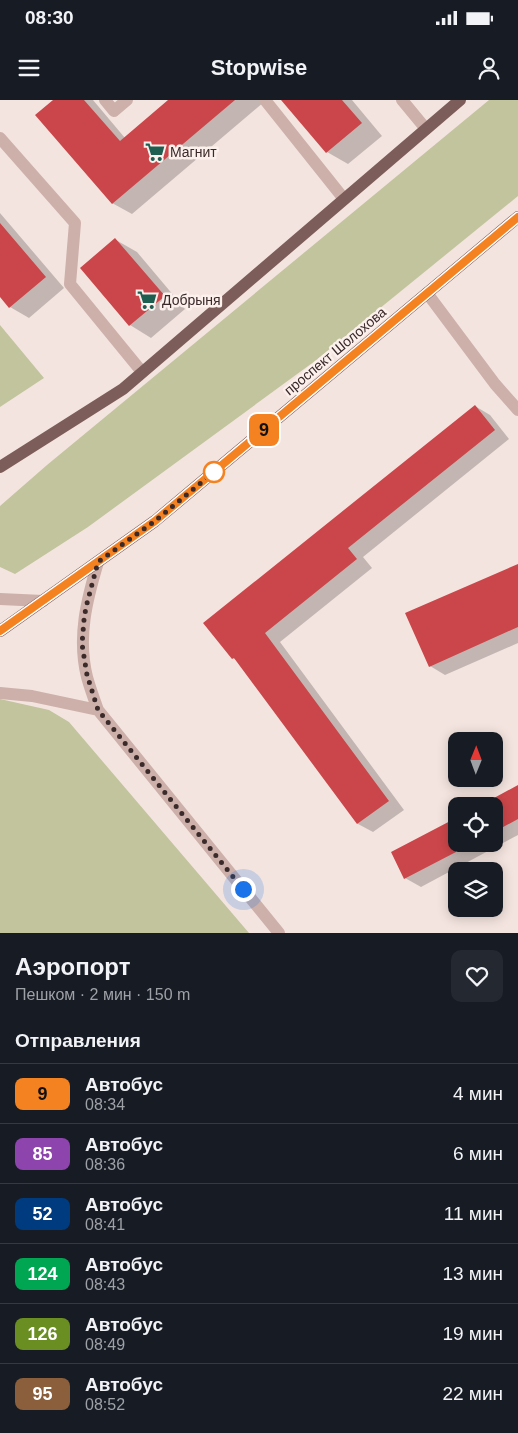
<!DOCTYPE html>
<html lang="ru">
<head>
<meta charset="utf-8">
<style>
	body { margin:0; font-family:Helvetica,sans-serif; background:#242831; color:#f1f3f6; height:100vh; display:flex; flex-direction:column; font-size:19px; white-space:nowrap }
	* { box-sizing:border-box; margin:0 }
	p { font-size:16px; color:#9ea1a6 }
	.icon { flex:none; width:28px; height:28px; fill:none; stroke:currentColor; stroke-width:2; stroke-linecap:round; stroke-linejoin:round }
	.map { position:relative; height:833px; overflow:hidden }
	.panel { display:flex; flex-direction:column; background:#171b24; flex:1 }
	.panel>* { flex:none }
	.badge { padding:0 10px; border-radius:8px; font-size:18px; line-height:32px }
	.needle { width:32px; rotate:1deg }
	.buttons { position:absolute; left:448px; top:632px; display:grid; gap:10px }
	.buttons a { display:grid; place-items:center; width:55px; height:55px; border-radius:10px; background:#171b24; box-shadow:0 2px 12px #0003; font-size:25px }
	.you { position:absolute; width:25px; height:25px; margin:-12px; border:4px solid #fff; border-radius:50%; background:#1a73e8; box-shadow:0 0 0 8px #1a73e833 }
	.map>.badge { position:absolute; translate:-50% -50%; box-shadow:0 0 0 2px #fff }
	h2 { padding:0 15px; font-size:19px; line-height:45px }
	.round { display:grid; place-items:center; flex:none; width:52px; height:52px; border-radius:10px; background:#242831 }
	.headline { display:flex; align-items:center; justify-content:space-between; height:85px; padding:0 15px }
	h1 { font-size:24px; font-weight:700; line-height:38px }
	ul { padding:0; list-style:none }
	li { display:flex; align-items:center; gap:15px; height:60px; padding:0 15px; border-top:1px solid #363941 }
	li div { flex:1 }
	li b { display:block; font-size:19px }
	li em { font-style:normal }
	li .badge { min-width:55px; font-weight:700; text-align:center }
	.status { display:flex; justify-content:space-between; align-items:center; height:35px; padding:0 25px; background:#171b24; direction:ltr }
	.status svg { height:14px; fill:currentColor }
	header { display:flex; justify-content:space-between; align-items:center; height:65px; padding:0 15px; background:#171b24; font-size:22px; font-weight:700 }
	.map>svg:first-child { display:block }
	.green { fill:#c2c49e }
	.shadow { fill:#0003 }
	.building { fill:#cb464a }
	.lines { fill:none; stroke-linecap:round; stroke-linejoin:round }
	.minor { stroke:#cdb0aa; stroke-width:12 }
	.major { stroke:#7d5d5a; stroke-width:12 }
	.line-casing { stroke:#fff; stroke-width:11 }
	.line { stroke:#f58220; stroke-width:8 }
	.walk { stroke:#3a2a2a; stroke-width:5; stroke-dasharray:0 9 }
	.stop-dot { fill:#fff; stroke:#f58220; stroke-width:2.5 }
	.labels { text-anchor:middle; stroke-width:5; stroke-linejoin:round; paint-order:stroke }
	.poi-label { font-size:14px; fill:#3a2a2a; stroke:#fbf0ec; text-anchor:start }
	.street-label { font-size:14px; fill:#3a2a2a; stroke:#fbf0ec }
</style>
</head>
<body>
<div class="status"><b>08:30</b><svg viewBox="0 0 49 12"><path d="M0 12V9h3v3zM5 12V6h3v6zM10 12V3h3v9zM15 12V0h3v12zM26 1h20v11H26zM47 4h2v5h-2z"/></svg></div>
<header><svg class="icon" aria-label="menu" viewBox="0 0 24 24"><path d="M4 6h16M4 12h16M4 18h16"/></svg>Stopwise<svg class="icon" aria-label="person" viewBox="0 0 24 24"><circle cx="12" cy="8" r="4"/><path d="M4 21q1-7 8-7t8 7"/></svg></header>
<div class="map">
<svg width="518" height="833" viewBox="0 0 518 833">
	<rect width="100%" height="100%" fill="#f4e4df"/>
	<path class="green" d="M489,0H518V96L315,261L88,427L15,474L0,467V406L47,365Z
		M0,225L44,278L0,307Z
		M0,599L49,610L69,622L249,833H0Z"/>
	<path class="shadow" d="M54,0H93L125,38L170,0H263L264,2L132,114L112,103Z
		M283,0H352L382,36L348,64L327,52Z
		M0,113L64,188L29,218L10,207L0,195Z
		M116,140L137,152L185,209L151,238L130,225L82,169Z
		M475,306L490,315L509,339L363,457L372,468L280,542L404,710L373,732L358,724L238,561L233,558Z
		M518,465V543L445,575L430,566Z
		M518,687V735L421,787L405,778L392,753L456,719V744H494V706H481Z"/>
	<path class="building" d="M53,0H84L120,41L168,0H235L112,104L35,15Z
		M281,0H342L362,23L326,53Z
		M0,123L46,177L9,208L0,197Z
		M115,138L165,196L129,226L80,168Z
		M475,305L495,330L348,448L357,459L265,533L389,701L357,724L234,558L232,559L203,523Z
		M518,464V527L429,567L405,513Z
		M518,685V719L494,732V698Z
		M456,718V752L404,779L391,752Z"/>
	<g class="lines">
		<path class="minor" d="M105,0L114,11L127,0
			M265,0L344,99
			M402,0L426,29
			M0,38L75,123L70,184L142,272
			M427,193L495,284L518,310
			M98,462C87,499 77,537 87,577C90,588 94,599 98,610L279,833
			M0,499L43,501
			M0,593L32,596L98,610"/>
		<path class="major" d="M0,367L123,289L460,0
			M0,531L155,421L518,117"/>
	</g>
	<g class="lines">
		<defs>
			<path id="line" d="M0,531L155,421L518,117"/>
		</defs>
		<use href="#line" class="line-casing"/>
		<use href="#line" class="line"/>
		<path class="walk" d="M214,372L155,421L98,462L86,507L84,520L82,544L87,575L98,610L243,789"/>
	</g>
	<defs>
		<symbol id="supermarket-bare" viewBox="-9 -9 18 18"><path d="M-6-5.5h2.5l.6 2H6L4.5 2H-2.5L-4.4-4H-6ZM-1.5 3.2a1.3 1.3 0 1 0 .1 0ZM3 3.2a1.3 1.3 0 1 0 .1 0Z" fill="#1d5e51" stroke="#fbf0ec" stroke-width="2.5" paint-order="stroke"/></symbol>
	</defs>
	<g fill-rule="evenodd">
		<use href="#supermarket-bare" x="141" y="38" width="28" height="28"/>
		<use href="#supermarket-bare" x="133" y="186" width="28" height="28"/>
	</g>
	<circle class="stop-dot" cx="214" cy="372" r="10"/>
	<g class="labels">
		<g class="poi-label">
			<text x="170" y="57">Магнит</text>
			<text x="162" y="205">Добрыня</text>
		</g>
		<g class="street-label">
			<text transform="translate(335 251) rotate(-40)" y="5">проспект Шолохова</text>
		</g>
	</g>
</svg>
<div class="buttons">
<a><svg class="needle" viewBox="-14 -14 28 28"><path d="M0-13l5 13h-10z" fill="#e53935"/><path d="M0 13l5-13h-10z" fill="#9ea1a6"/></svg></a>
<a><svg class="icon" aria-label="locate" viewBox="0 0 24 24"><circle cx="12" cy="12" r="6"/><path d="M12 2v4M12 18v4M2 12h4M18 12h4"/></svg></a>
<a><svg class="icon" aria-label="layers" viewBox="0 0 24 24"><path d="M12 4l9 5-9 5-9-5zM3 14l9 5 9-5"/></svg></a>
</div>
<div class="you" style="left:243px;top:789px"></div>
<b class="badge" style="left:264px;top:330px;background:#f58220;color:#111">9</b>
</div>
<section class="panel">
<div class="headline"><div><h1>Аэропорт</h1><p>Пешком · 2 мин · 150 m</p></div><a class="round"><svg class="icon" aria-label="heart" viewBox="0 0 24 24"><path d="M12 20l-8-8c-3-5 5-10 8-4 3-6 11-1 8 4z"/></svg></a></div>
<h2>Отправления</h2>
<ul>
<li><span class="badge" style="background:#f58220;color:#111">9</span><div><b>Автобус</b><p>08:34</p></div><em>4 мин</em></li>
<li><span class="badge" style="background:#8e44ad;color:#fff">85</span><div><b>Автобус</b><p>08:36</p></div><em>6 мин</em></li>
<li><span class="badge" style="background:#003b80;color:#fff">52</span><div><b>Автобус</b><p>08:41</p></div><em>11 мин</em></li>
<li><span class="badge" style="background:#00a651;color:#fff">124</span><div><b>Автобус</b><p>08:43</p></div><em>13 мин</em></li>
<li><span class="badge" style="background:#6b8e23;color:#fff">126</span><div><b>Автобус</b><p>08:49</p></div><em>19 мин</em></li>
<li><span class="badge" style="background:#8b5e3c;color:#fff">95</span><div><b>Автобус</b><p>08:52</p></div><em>22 мин</em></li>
</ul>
</section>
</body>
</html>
